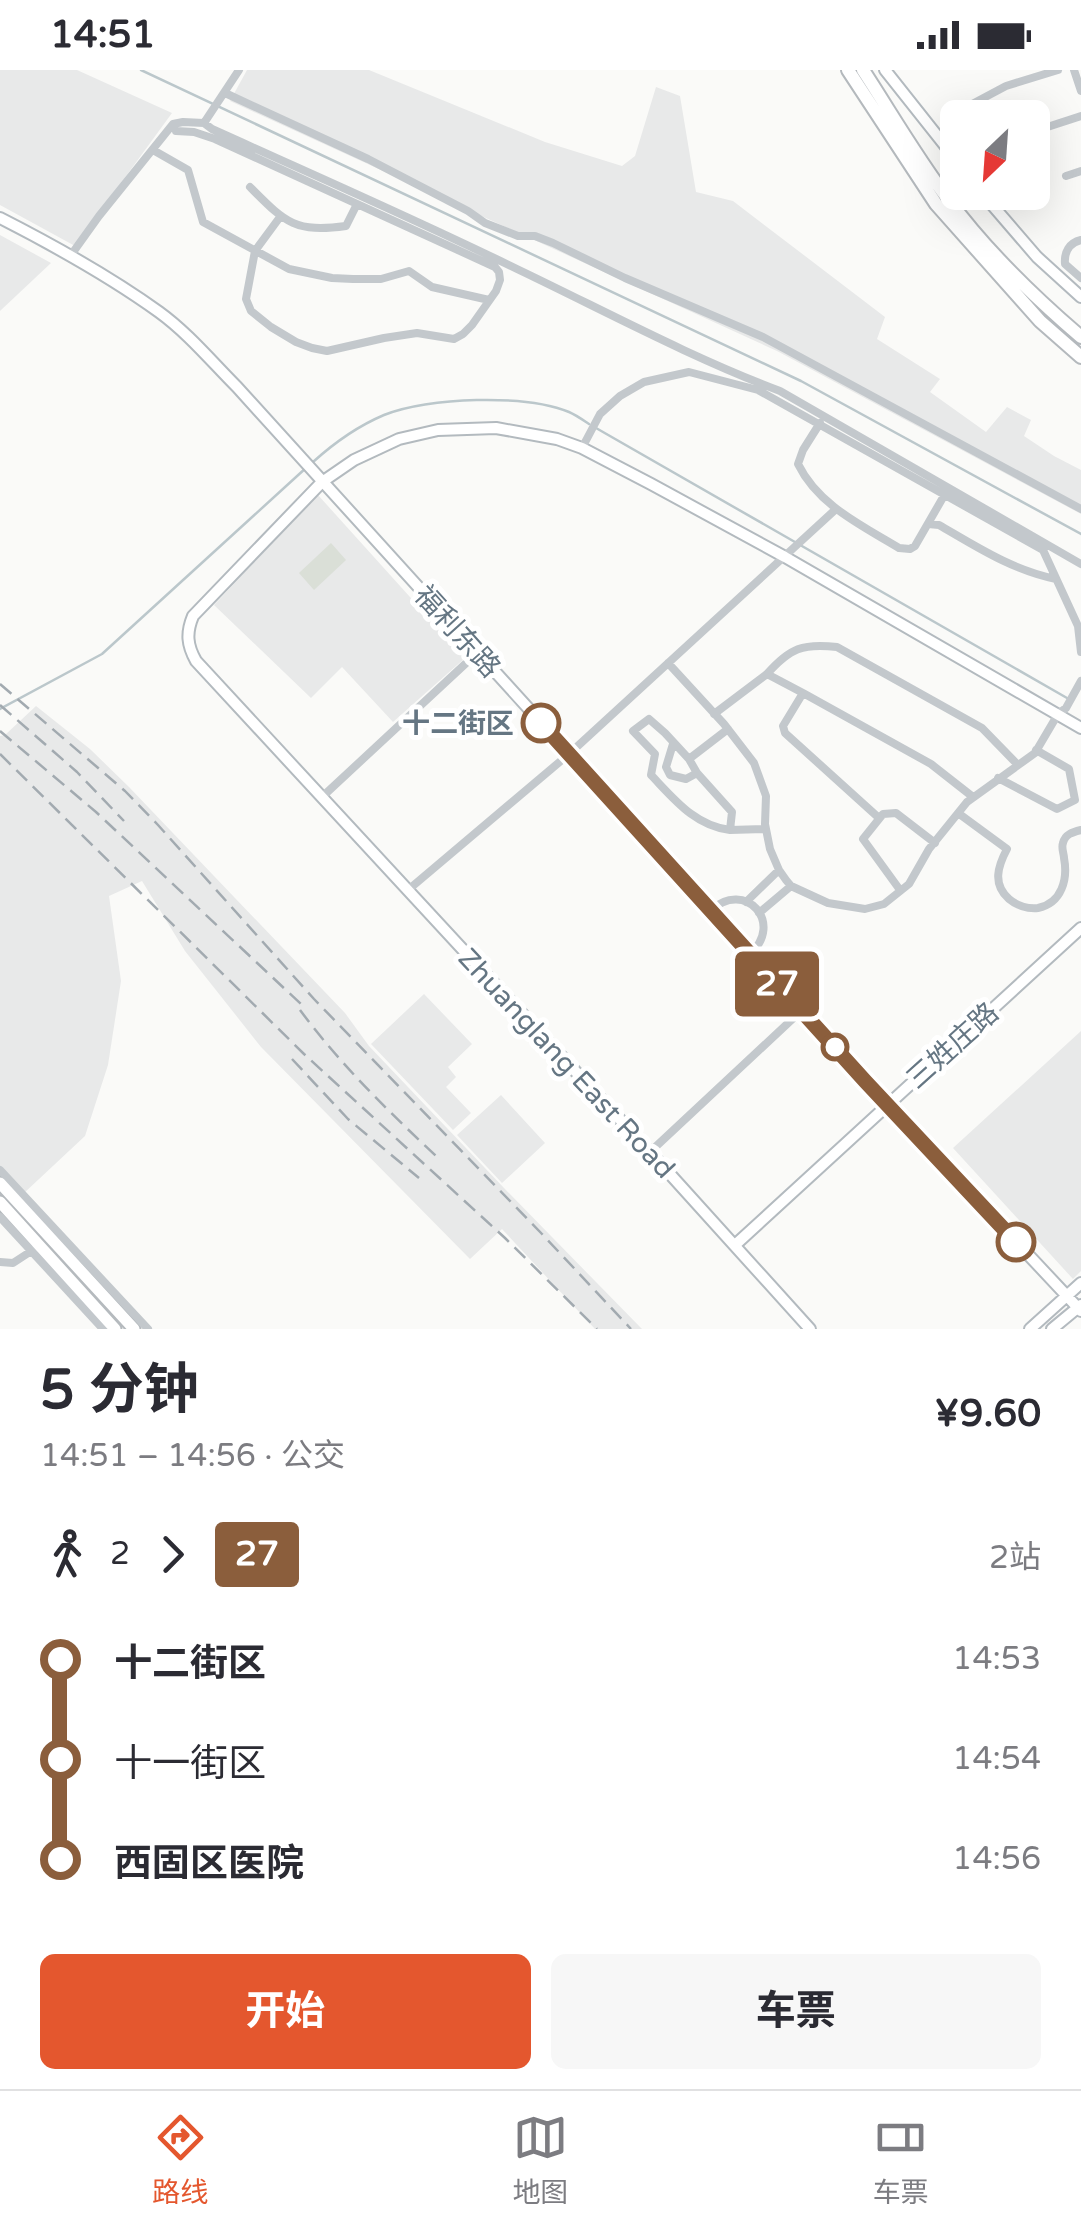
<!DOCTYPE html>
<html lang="zh">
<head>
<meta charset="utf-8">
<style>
	body { margin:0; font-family:"Varela Round","Noto Sans SC",sans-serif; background:#f7f7f7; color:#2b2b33; height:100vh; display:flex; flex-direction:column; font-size:38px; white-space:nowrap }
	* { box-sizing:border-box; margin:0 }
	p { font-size:32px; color:#7c7c81 }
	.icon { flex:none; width:55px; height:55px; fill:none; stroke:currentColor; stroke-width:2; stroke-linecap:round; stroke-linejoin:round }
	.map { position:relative; height:1259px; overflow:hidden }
	.panel { display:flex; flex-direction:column; background:#fff; flex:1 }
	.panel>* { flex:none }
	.badge { padding:0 20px; border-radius:8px; font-size:35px; line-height:65px }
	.needle { width:65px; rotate:205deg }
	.buttons { position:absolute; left:940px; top:30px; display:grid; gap:20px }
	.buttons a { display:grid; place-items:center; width:110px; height:110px; border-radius:15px; background:#fff; box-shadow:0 10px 40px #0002; font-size:50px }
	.map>.badge { position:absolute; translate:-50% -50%; box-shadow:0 0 0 5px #fff }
	.legs { display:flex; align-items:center; gap:15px; height:110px; padding:0 40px; font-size:32px }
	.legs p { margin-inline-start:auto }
	.head { display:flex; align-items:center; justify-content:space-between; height:170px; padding:0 40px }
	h1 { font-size:55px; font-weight:700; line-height:75px }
	.cta { display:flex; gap:20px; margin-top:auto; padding:20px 40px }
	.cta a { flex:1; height:115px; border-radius:15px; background:#e4572e; color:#fff; font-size:40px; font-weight:700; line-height:115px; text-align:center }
	.cta a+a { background:#f7f7f7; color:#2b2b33 }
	ul { padding:0 40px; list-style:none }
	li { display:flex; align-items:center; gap:35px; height:100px; font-size:38px }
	li i { display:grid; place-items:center; width:15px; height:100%; margin:0 12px; background:currentColor }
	li i::after { content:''; width:25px; height:25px; margin:-12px; border:8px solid; border-radius:50%; background:#fff }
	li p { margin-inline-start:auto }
	li:first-child i { background:linear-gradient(#0000 50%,currentColor 0) }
	li:last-child i { background:linear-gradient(currentColor 50%,#0000 0) }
	.status { display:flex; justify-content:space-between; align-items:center; height:70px; padding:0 50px; background:#fff; direction:ltr }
	.status svg { height:28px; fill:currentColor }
	.tabs { display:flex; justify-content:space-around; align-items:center; height:140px; border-top:2px solid #e1e1e2; background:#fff; font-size:28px; color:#7c7c81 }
	.tabs a { display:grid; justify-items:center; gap:5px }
	.tabs .selected { color:#e4572e }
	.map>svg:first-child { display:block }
	.built { fill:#e8e9e9 }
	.green { fill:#dadfd7 }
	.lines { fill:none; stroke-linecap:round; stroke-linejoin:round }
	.stream { stroke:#bbc7cb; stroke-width:2.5 }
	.secondary-casing { stroke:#b3babf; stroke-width:14 }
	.primary-casing { stroke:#b5babe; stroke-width:15 }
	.highway-casing { stroke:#b4b9bd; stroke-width:16 }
	.street { stroke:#c3c8cc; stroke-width:8 }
	.secondary { stroke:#fff; stroke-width:10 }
	.primary { stroke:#fff; stroke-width:11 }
	.highway { stroke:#fff; stroke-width:12 }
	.rail { stroke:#a2aab0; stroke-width:2.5; stroke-dasharray:15 8; stroke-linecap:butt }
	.line-1-casing { stroke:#fff; stroke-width:22 }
	.line-1 { stroke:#8b5e3c; stroke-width:15 }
	.stop-1-dot { fill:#fff; stroke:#8b5e3c; stroke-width:5 }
	.labels { text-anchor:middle; stroke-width:10; stroke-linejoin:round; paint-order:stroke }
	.street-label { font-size:28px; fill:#657683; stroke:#fff }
	.stop-label { font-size:28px; font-weight:bold; fill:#657683; stroke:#fff; text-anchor:end }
</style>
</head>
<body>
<div class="status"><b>14:51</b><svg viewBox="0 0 49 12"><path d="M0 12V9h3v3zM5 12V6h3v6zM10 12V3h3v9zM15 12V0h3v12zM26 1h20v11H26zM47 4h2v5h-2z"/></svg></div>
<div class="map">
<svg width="1081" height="1259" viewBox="0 0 1081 1259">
	<rect width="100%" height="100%" fill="#fafaf8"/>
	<path class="built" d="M0,0H77L172,43L75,176L0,135Z
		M247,0H369L545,72L622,96L635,86L656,17L680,26L696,122L733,131L885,247L877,269L940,309L930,322L986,362L1007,337L1031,350L1024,366L1054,386L1081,400V444L777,281L230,31Z
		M0,165L51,193L0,241Z
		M318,425L465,588L393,652L342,597L311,628L214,535Z
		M36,636L90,679L129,717L345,943L369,976L504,1118L642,1259H595L502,1159L470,1189L261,977L185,881L142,811L109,826L121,911L108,995L85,1066L23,1124L0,1098V666L5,665Z
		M424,924L472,974L448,997L456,1007L446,1017L471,1043L453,1060L371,974Z
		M1081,961V1201L1073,1209L953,1078Z
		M501,1025L545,1073L502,1113L457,1065Z"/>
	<path class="green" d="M331,473L346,490L314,520L299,503Z"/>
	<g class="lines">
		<path class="stream" d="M141,0L801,311L1081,464
			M596,358L1067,628
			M313,392C334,373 358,356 384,345C427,327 526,324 569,342C576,345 583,350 589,354
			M0,639L102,584L307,397"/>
		<defs>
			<path id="secondary" d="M885,0L958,92
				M981,122L1037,187L1081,227
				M0,148C55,176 109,206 159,242C188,263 212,292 237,317L887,1034L1081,1241
				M735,1175L1081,858
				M810,1259L650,1082L196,591C187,575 186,563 193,546L322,412L354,390L399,369L438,360L496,358L557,369L582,378L651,414L785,487L1081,658
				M1030,1259L1081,1213
				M1052,1259L1081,1235"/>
			<path id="primary" d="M0,1113L134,1259
				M0,1132L115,1259"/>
			<path id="highway" d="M848,0L936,134L1040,251L1081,287
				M863,0C891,43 917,88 948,129C985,179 1033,226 1081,267"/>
		</defs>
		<use href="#secondary" class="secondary-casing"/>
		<use href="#primary" class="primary-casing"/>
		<use href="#highway" class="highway-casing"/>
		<path class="street" d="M1074,0L1081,21
			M225,23L368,89L468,141L485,153L518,166H535L553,173L625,208L763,267L1081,439
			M961,40L1006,16L1058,0
			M204,53L212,59C314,105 417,150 517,199C605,241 690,287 780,321L1081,494
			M176,61L194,62L215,69L495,197L499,202L500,210L496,221L472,255L463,264L454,269L417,263L384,268L327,281L312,278L296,272L271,257L251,241L246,229L255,181L280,147
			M1032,62L1081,46
			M153,80L188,100L203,152L289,199L332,208L353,209H381L409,201L432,217L489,230
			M1066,106L1081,101
			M250,117C285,152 294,163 346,156L357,134
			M1081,170C1069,173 1064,182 1065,194L1081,208
			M71,185L99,146L173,54L183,52L204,53L239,0
			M820,353L803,380L798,394C818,435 861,455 899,478L910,479L915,476L945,424
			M582,378L600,344L620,326L644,312L689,302L758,320L1043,480L1078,556L1081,582
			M928,454L939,455C977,477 1012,500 1056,509
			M668,593L724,654L754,693L766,726L765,754L770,779L779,800L786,810L791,816L828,833L865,839L884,834L909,814L929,779L967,732L1035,683L1058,644L1066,638L1081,611
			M767,604C790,578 803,573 837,577L982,658L1017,694
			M714,644L767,604L803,623
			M728,659L689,689L697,703L732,742L730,760L766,759
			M673,674L666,697L670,705L686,709L697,703
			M689,689L665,663L649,649L633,661L655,684L651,705C674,729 695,756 730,760
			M998,708L1057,739L1075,730L1069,699L1036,680
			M322,727L477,583
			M958,743L1007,779C998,796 992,814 1009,829C1016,835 1027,839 1038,838C1062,833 1068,809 1064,788C1064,784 1061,778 1063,773C1065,764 1073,762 1081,760
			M879,748L785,663L783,656L803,623L931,694L973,727
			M408,820L569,684L836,439
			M900,820L863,769L883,744L896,743L935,773
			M746,832L779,800
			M711,840C745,809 785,853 750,884
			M759,843L791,816
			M650,1082L801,941
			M0,1100L148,1259
			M0,1147L103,1259
			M0,1192L13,1193L36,1178"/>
		<use href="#secondary" class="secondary"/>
		<use href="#primary" class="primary"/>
		<use href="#highway" class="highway"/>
		<path class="rail" d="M0,614L125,721L158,755L314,929L542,1164L631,1259
			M0,635L77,702L124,751
			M0,661L96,742L302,935
			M0,684L304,984L505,1168L597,1259
			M300,940C340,994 387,1040 436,1086
			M292,989L348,1049L419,1108"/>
	</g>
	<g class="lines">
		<defs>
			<path id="line-1" d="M541,653L865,1011L1016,1172"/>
		</defs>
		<use href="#line-1" class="line-1-casing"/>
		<use href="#line-1" class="line-1"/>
	</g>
	<g class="stop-1-dot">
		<circle cx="541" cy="653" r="18"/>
		<circle cx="835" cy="977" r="12"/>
		<circle cx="1016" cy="1172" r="18"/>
	</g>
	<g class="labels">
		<g class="street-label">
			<text transform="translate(458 561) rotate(48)" y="10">福利东路</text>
			<text transform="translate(952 975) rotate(-42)" y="10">三姓庄路</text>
			<text transform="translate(567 993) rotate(47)" y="10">Zhuanglang East Road</text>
		</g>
		<g class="stop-label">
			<text x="514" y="663">十二街区</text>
		</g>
	</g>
</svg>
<div class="buttons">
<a><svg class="needle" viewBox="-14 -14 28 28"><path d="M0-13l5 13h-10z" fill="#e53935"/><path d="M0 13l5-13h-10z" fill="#7c7c81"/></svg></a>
</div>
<b class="badge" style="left:777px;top:914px;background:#8b5e3c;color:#fff">27</b>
</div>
<section class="panel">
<div class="head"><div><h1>5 分钟</h1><p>14:51 – 14:56 · 公交</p></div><b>¥9.60</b></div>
<div class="legs"><svg class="icon" aria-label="walk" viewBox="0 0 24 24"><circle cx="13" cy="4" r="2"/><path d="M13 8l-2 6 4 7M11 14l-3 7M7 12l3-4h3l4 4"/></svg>2<svg class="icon" aria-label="forward" viewBox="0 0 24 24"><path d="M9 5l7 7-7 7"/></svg><b class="badge" style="background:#8b5e3c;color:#fff">27</b><p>2站</p></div>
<ul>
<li><i style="color:#8b5e3c"></i><b>十二街区</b><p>14:53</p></li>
<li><i style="color:#8b5e3c"></i><span>十一街区</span><p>14:54</p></li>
<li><i style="color:#8b5e3c"></i><b>西固区医院</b><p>14:56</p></li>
</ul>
<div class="cta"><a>开始</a><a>车票</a></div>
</section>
<nav class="tabs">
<a class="selected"><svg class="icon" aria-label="directions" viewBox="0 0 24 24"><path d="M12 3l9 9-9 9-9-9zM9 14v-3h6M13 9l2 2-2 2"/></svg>路线</a>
<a><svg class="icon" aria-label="map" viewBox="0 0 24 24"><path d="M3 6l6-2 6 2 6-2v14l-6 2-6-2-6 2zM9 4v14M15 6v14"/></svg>地图</a>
<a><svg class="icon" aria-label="tickets" viewBox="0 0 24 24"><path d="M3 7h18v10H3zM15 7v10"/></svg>车票</a>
</nav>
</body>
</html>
